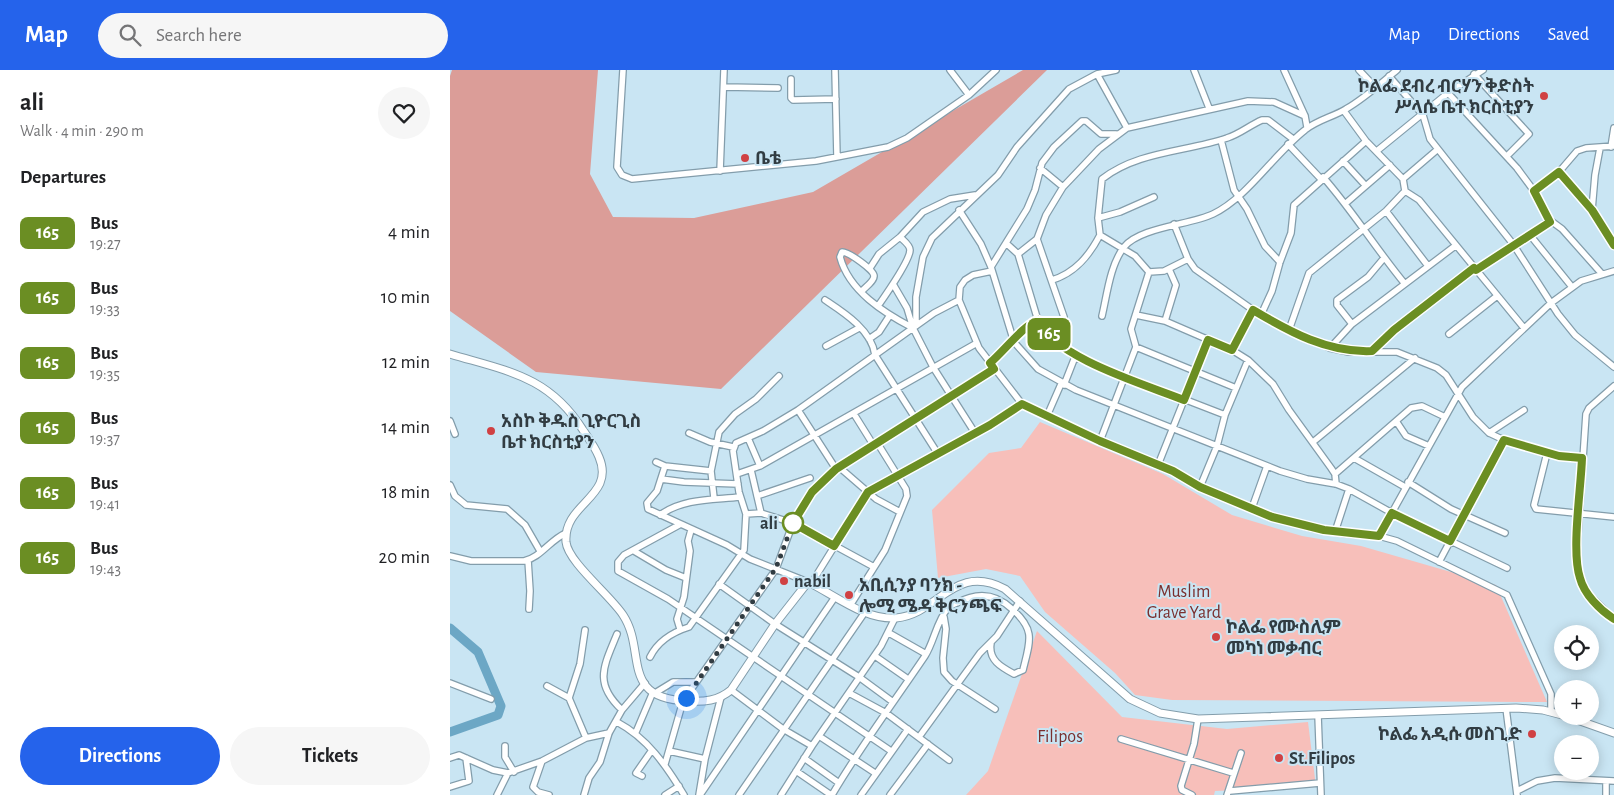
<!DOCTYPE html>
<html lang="en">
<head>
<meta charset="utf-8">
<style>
	body { margin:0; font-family:"Alegreya Sans","Noto Sans Ethiopic",sans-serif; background:#f6f6f6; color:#202124; height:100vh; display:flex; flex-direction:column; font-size:19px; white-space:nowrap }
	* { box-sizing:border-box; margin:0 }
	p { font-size:16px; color:#757577 }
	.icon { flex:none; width:28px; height:28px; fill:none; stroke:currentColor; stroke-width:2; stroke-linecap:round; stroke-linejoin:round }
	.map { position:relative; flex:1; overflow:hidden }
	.sheet { display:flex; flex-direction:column; background:#fff; width:450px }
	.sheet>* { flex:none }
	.badge { padding:0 10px; border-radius:8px; font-size:18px; line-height:32px }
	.fabs { position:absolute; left:1104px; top:555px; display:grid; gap:10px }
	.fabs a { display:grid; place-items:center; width:45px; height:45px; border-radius:50%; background:#fff; box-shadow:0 2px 12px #0003; font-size:25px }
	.you { position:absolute; width:25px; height:25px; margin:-12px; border:4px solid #fff; border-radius:50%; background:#1a73e8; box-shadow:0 0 0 8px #1a73e833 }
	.map>.badge { position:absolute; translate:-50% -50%; box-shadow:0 0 0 2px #fff }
	h2 { padding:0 20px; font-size:19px; line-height:45px }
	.round { display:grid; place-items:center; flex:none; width:52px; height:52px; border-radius:26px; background:#f6f6f6 }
	.overview { display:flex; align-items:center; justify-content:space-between; height:85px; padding:0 20px }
	h1 { font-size:24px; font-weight:700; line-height:38px }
	.cta { display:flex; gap:10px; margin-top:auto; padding:10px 20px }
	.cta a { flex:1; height:58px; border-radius:30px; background:#2563eb; color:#fff; font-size:20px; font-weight:700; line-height:58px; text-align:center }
	.cta a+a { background:#f6f6f6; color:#202124 }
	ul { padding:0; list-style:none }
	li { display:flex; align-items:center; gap:15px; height:65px; padding:0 20px }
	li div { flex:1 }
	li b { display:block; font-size:19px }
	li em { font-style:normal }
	li .badge { min-width:55px; font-weight:700; text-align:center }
	header { display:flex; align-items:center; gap:30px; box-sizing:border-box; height:70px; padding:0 25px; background:#2563eb; color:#fff }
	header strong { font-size:24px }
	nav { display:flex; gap:28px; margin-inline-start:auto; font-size:18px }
	.search { width:350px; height:45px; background:#f6f6f6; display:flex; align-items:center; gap:12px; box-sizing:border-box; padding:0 18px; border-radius:28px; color:#757577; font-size:19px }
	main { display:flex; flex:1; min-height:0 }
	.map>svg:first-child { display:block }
	.green { fill:#f7bfba }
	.forest { fill:#db9d98 }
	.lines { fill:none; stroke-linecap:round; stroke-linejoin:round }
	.river { stroke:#6ca7c5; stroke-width:9 }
	.minor-casing { stroke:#839dab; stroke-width:8 }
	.tertiary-casing { stroke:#839dab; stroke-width:9 }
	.minor { stroke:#fff; stroke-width:5.5 }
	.tertiary { stroke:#fff; stroke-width:7 }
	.line-casing { stroke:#fff; stroke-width:11 }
	.line { stroke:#6b8e23; stroke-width:8 }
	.walk { stroke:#313c42; stroke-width:5; stroke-dasharray:0 9 }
	.poi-dot { fill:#d04143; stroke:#c9e5f3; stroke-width:2 }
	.stop-dot { fill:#fff; stroke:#6b8e23; stroke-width:2.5 }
	.labels { text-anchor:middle; stroke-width:4; stroke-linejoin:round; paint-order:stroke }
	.poi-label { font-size:18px; font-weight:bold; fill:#313c42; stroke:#c9e5f3; text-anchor:start }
	.stop-label { font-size:18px; font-weight:bold; fill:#313c42; stroke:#c9e5f3; text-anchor:end }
	.park-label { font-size:18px; fill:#7a2f2e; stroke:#c9e5f3 }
</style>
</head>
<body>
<header>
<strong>Map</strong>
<div class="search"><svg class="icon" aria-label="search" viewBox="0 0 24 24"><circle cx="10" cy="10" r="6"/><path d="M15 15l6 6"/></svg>Search here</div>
<nav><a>Map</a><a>Directions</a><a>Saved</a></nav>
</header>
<main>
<section class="sheet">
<div class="overview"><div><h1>ali</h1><p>Walk · 4 min · 290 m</p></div><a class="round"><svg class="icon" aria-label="heart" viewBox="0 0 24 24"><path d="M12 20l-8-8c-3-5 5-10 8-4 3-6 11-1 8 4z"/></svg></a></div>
<h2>Departures</h2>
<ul>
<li><span class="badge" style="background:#6b8e23;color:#fff">165</span><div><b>Bus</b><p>19:27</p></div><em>4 min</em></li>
<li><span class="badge" style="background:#6b8e23;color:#fff">165</span><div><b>Bus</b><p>19:33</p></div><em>10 min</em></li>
<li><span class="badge" style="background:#6b8e23;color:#fff">165</span><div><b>Bus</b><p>19:35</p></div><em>12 min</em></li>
<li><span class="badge" style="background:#6b8e23;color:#fff">165</span><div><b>Bus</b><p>19:37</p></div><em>14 min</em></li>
<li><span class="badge" style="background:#6b8e23;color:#fff">165</span><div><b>Bus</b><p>19:41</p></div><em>18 min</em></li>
<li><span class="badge" style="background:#6b8e23;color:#fff">165</span><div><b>Bus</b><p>19:43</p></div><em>20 min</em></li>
</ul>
<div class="cta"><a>Directions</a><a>Tickets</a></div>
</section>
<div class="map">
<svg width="1164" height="725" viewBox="0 0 1164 725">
	<rect width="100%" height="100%" fill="#c9e5f3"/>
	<path class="green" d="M590,352L713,404L782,445L852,466L911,476L1046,515L1097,632L722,630L685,625L665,603L595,542L570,506L536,499L488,508L482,440L539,383L571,378Z
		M587,561L672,647L777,659L858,652L866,717L765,721L764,725H516L538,701Z"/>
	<path class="forest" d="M2,0H148L140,104L163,147L244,148L363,122L573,0H597L271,319L86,302L0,241V6Z"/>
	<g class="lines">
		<path class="river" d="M0,558L28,582L51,636L48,645L0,662"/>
		<defs>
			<path id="minor" d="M173,0L167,97L172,105L182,109L366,91L438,77L457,68L519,25L546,0
				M385,0L387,87
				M500,0L519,25
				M744,0L759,38
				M834,0L855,46L857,57
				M909,0L926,18
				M647,4L677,58
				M1024,4L1079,64L1057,86
				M939,6L973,45L980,69L1063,174L1108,244L1125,265L1164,297
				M341,9V28L343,30L386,29
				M274,17L328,18
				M998,23L1067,98L1084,121L1097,148L1112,159L1152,204
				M894,41L916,71L953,109L955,121L969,130L1074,258
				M771,70L784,120L797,139L815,176L830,192
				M838,74L871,109
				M1161,77L1164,58
				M928,80L998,23L1033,0
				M893,91L915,115
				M590,98L613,117
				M270,101L274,0
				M1109,102L1136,133L1164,175
				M873,107C903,141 926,179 955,214
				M953,109L988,79
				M1084,121L1109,102L1127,81L1136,78L1164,76
				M896,133L940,95
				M509,140L531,174L541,197L564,272L588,299L626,320L830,401L857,409L886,414L899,419L942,443L1057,498
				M1142,140L1145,105L1150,78
				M936,141L978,196
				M648,148L670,142L704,127
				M724,154L738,189L745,199L803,240L850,265L880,278L899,282H947L987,298L996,305L1023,347L1039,363L1054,370L1097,383L1122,388H1132
				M1080,165L1122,217
				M587,169L614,247L612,252L597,262
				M557,174L568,184L589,254L625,287L775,345
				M568,184L587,169L596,145L613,117L649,79L677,58L798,31L824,32L855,46
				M541,197L577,139L585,120L592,93L604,77L632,51H636L651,64H666
				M420,198L429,184L450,167L473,142L500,129L525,125
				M1026,200L1101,152
				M542,201L523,205L515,210L510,217L509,230L529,278L572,334L650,371L723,401L750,417L822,447L861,458L897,464L929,466L947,471L1057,525L1101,624V642
				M699,202L685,186L650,165L648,148L652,109C688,81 736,82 777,68C790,64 800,55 812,50H818L843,69
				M699,202L714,201L738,189
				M602,210C625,203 639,186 650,165
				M443,214L457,238L463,258L483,297L525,363
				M411,222C414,218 424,212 424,206C424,200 399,182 392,182L390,187C399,221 434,243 463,258
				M375,230C393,242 422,260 425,285L488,384
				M428,236C435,226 460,190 460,180C460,175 454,171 450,167
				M686,245L715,251L782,280L798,290L823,314L839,340L881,398L885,404L886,414
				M811,245L822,221L830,192L841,163L844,135L916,71
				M652,246C657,225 660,195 674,177C690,157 740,155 763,144C797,128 823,85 855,60C867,50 883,47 896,39C915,28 930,14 947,0
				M715,251L726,215L719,199
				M902,254L887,235V230L918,207L934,188
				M463,258L466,250V227L473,187L482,168L548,105L567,77L619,19L647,4L666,0
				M839,260L859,203L936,141L955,121
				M999,264L1047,226
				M419,269L429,262L440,245
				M376,276L409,258
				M686,277L786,318
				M880,278L902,254L1005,176
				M782,280L803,240
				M923,281L944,260L1024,198
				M540,293C554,281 572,257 587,250
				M614,315L625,287
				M1164,316L1139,338L1136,344L1127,478L1128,501L1132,514L1139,525L1164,549
				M348,340L386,399
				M404,344L424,376
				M597,346L611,314
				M0,351L5,364
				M946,351L956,366L979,376
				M239,363L260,372L283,377
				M1039,363L1074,340
				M298,368L310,396L527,273
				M650,371L686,277L681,259L699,202
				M863,372L965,288
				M1097,383L1084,435L1086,439L1164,447
				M904,388L955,417
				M206,392L215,396L261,401
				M708,395L758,270
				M215,396L207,421L197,433L198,439L277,475L300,489L358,512
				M389,397L426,429L450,442
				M301,400L311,443
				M287,404L310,396
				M885,404L961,338L972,336L995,347
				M211,409L234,412L288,414
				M958,412L1001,439L1055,463
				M0,415L5,426L16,435L57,439L75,455L90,481
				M750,417L767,376L775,345L798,290
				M307,426L360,408
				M264,428L261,401L269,362L285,344L306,329L329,306
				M802,438L817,396
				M296,444L311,443L343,453L424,497
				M210,445C234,428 263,430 290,427
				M229,455L174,485L168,492V501L218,529L441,681
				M885,462L899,419
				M929,466L1012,317L1101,233L1131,211L1164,201
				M184,481L216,500L236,508
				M0,486L21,491H74C90,488 100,470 116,463
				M78,490L80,521L79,539
				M989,492L1054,370
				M269,514L325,554L409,607L443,632
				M361,514L418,422L540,355L572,334
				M401,534L435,480L457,426L456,419L428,374
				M494,547L496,559L493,588L494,602L502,611L545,639
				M230,559L227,549L234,527L240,481L238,471L241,460
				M439,563L476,584
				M167,564C154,596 143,613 172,640
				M425,586L458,609
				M200,587C208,571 223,562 239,557L294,480L296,444L289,422L283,381L286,373L313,361L348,340L484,243L509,230
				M0,613L41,629
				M97,616L119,628L136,668
				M281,620L333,659L362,676
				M205,623L223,612H246
				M399,623L436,643L499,690
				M119,628L130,594L135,560
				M1056,638L1067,725
				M868,645L871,725
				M167,652C197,668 216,695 234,725
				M186,662L203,622
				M369,666L425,703
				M469,667L530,583L547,566L570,531
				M671,669L783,703
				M55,676V687L64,702
				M219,681L255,689
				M0,688L9,685L43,700L58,703L92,691L136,668L159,663
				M354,688L389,713
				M92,691L83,717L88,722L99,725
				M215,694L233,631L326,499L343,453L362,422L386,399L544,299
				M346,701L381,725
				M192,706L186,703L202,680
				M0,717L19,711L16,688
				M780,721L870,713
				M1067,721L1087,711L1105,708L1164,711
				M47,725L58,703
				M134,725L139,708L150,692L159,663L172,640L195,613
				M215,725L229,716
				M249,725L255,689L271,627
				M250,725L385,527
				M289,725L415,542
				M331,725L362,676L431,576L445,548
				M382,725C410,677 444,632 475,586C484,572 487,550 498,538C500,536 504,534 507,533C527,522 545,523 562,539C586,560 580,571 573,600L564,604C551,597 538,590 541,573
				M411,725L458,659
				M440,725L478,674
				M742,725L732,720L731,716L744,674L748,649
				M777,725L791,683
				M1156,725V711"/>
			<path id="tertiary" d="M0,284C57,301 99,306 133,360C139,369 145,377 149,387C166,427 113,433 116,472C118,492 160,525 173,545C197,581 169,629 238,631C254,632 268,631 281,620L325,554L358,512C385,525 414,550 446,548C489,544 504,492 555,519L680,629L710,643L748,649L1066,638L1093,640L1112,645
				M1116,646L1164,663"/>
		</defs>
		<use href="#minor" class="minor-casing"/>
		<use href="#tertiary" class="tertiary-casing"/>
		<use href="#minor" class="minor"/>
		<use href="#tertiary" class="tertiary"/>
	</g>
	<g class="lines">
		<defs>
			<path id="line" d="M1164,175L1142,140L1109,102L1084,121L1100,152L1026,200L1024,198L944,260L922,281C878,283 840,262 803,240L782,280L758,270L734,330C697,315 604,288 588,250C572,257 555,280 540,293L544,299L386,399L362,422L343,453L384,476L418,422L540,355L572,334L650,371L723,401L750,417L822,447L874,460L929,466L942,443L1000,471L1054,370L1109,386L1132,388C1131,419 1121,481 1130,508C1134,524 1150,540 1164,549"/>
		</defs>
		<use href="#line" class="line-casing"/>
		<use href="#line" class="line"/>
		<path class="walk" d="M236,628L326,498L343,453"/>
	</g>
	<g class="poi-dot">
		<circle cx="1094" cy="26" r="5"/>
		<circle cx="295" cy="88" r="5"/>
		<circle cx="41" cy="361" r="5"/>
		<circle cx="334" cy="511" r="5"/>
		<circle cx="399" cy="525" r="5"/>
		<circle cx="766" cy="567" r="5"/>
		<circle cx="1082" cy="664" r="5"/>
		<circle cx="829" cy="688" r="5"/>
	</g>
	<circle class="stop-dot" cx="343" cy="453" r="10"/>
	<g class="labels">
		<g class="poi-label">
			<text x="1084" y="22" text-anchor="end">ኮልፌ ደብረ ብርሃን ቅድስት<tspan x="1084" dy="21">ሥላሴ ቤተ ክርስቲያን</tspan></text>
			<text x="305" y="94">ቤቴ</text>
			<text x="51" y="357">አስኮ ቅዱስ ጊዮርጊስ<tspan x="51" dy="21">ቤተ ክርስቲያን</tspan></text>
			<text x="344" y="517">nabil</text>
			<text x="409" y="521">አቢሲንያ ባንክ -<tspan x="409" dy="21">ሎሚ ሜዳ ቅርንጫፍ</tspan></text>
			<text x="776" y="563">ኮልፌ የሙስሊም<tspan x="776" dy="21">መካነ መቃብር</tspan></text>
			<text x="1072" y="670" text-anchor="end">ኮልፌ አዲሱ መስጊድ</text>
			<text x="839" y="694">St.Filipos</text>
		</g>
		<g class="stop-label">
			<text x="328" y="459">ali</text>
		</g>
		<g class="park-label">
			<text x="734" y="527">Muslim<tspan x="734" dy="21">Grave Yard</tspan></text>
			<text x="610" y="672">Filipos</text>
		</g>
	</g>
</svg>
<div class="fabs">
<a><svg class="icon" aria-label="locate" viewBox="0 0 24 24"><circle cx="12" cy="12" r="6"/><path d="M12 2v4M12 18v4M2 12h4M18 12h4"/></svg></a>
<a>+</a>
<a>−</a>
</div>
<div class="you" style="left:236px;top:628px"></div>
<b class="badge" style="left:599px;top:264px;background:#6b8e23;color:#fff">165</b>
</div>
</main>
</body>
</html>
